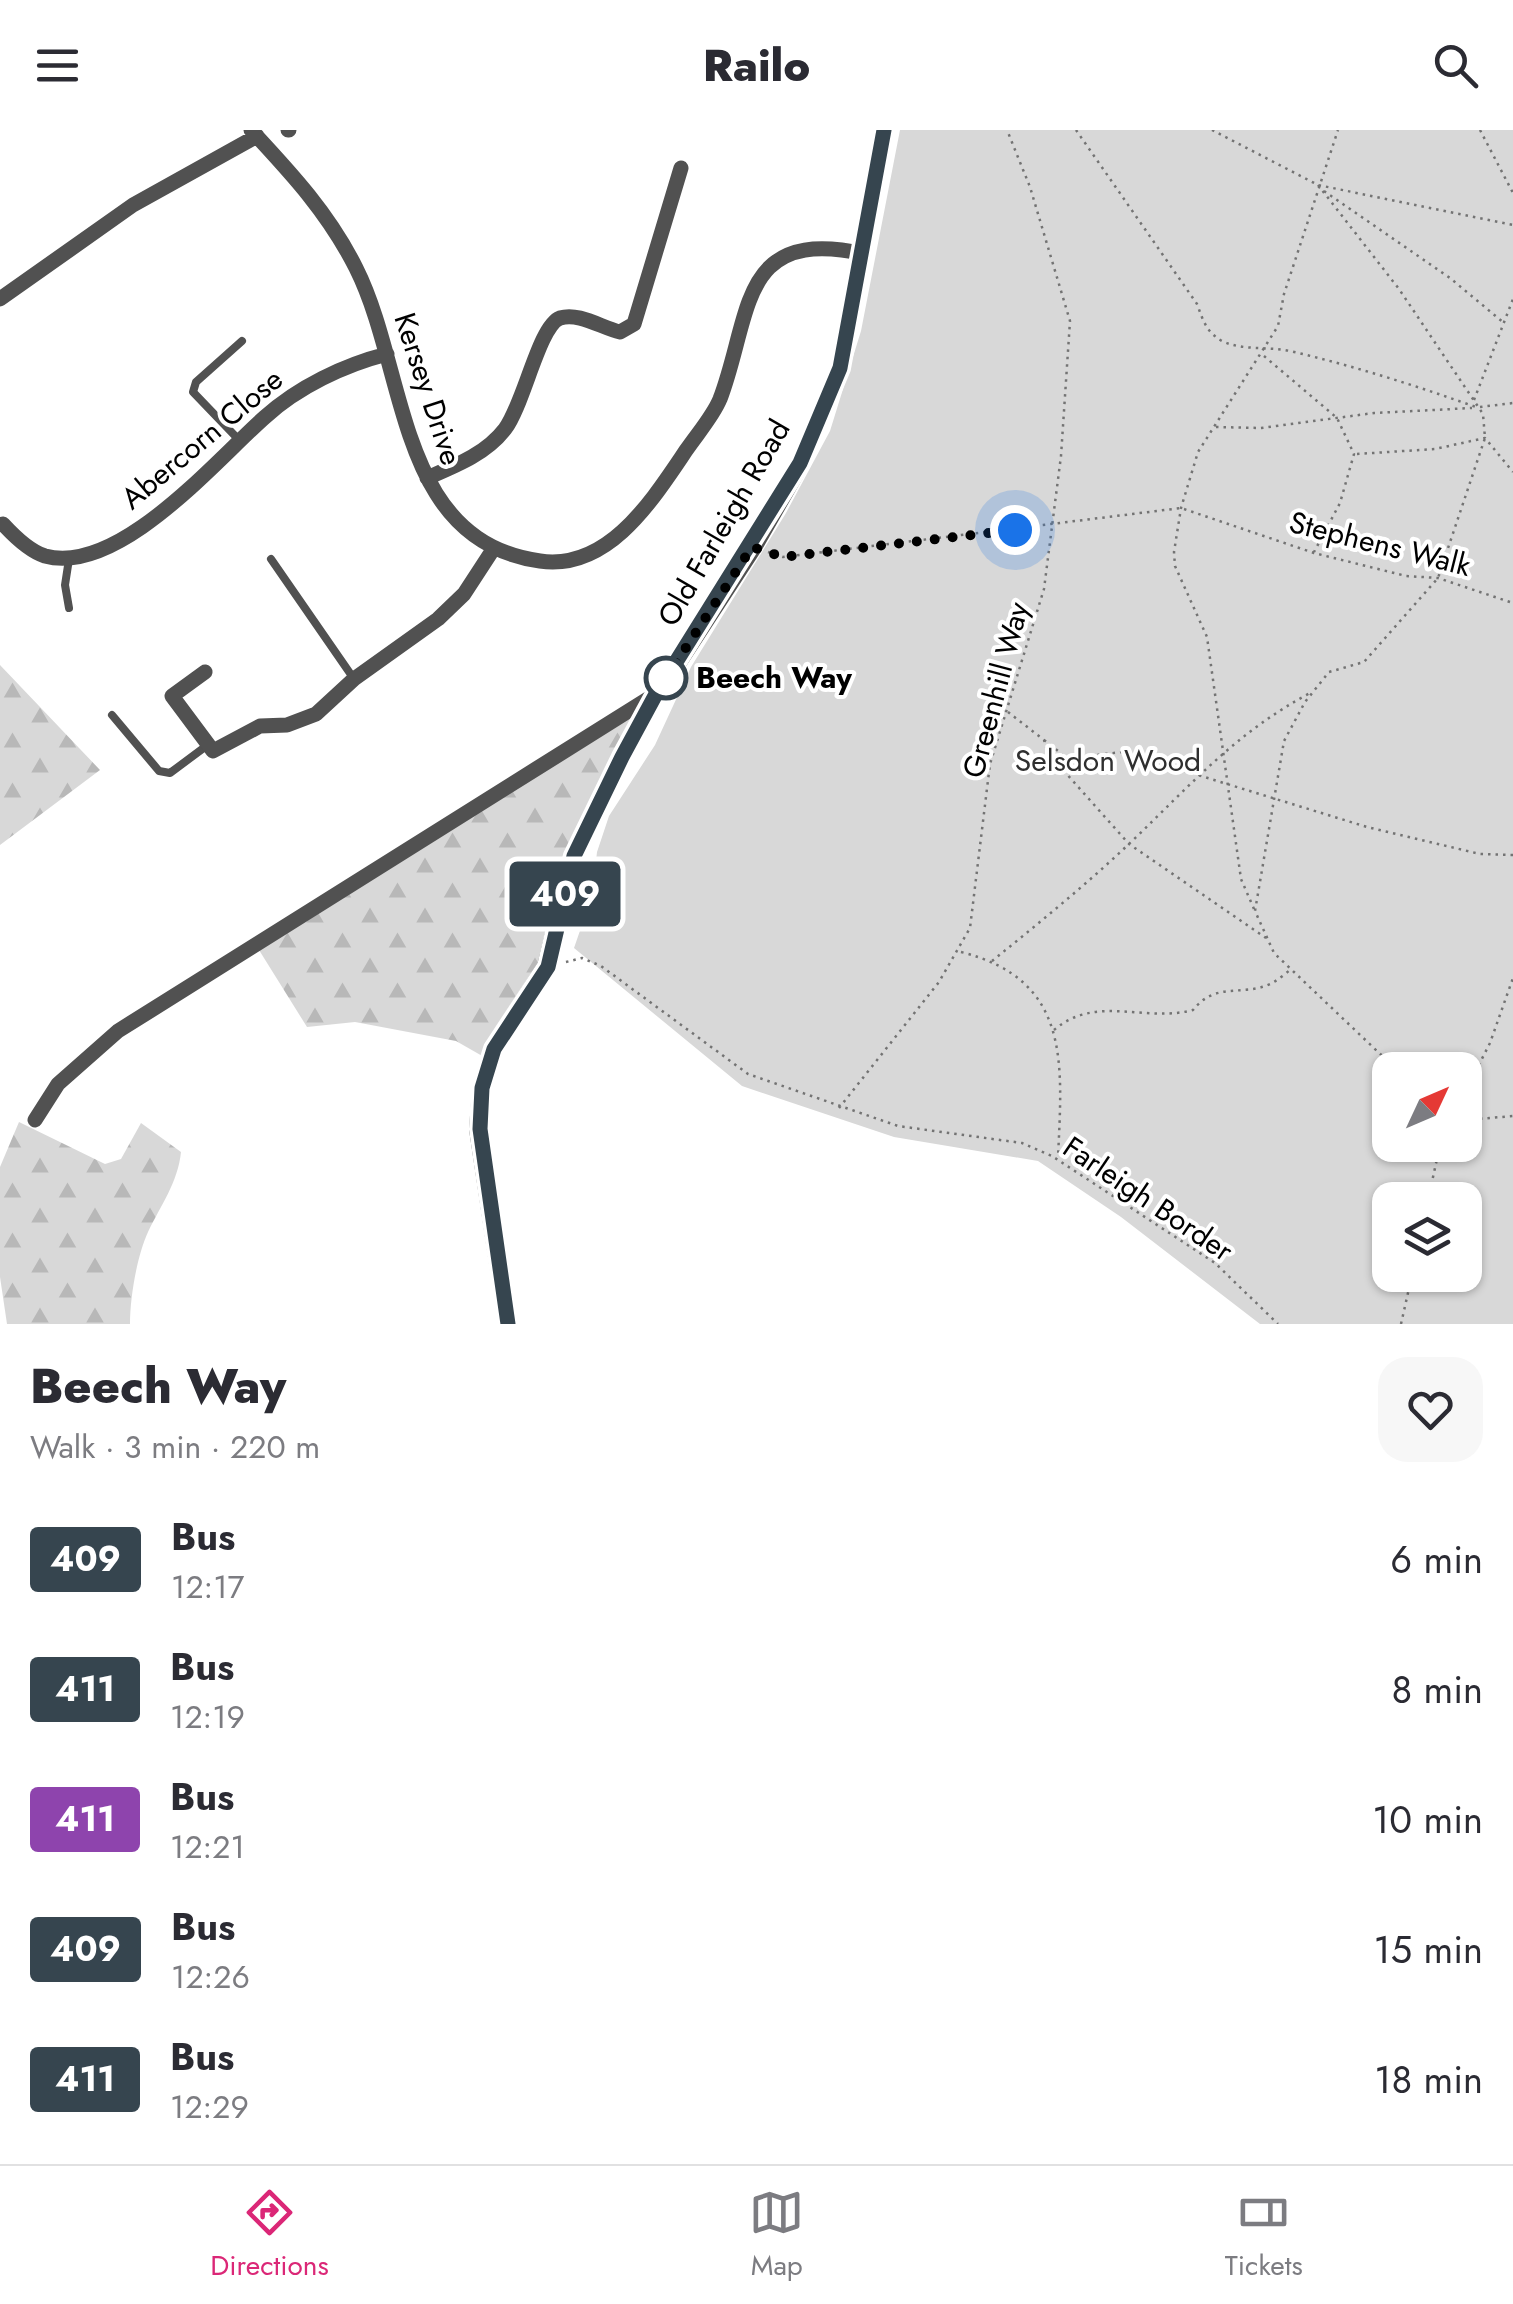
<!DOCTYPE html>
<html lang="en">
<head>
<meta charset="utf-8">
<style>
	body { margin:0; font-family:Jost,sans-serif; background:#f7f7f7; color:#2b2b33; height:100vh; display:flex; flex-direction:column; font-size:38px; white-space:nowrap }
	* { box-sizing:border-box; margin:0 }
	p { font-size:32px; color:#7c7c81 }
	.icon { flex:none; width:55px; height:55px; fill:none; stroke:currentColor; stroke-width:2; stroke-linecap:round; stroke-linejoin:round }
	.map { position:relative; height:1194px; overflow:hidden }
	.sheet { display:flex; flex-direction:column; background:#fff; flex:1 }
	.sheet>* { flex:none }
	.badge { padding:0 20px; border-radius:8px; font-size:35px; line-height:65px }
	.needle { width:65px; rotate:46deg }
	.fabs { position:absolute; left:1372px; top:922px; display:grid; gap:20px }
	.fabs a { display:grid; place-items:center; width:110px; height:110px; border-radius:20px; background:#fff; box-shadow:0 2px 8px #0004; font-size:50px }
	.you { position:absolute; width:50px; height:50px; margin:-25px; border:8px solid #fff; border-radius:50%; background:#1a73e8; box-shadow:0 0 0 15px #1a73e833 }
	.map>.badge { position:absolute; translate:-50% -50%; box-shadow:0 0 0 5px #fff }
	.round { display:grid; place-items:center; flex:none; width:105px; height:105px; border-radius:30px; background:#f7f7f7 }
	.summary { display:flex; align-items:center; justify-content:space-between; height:170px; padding:0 30px }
	h1 { font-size:48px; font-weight:800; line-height:75px }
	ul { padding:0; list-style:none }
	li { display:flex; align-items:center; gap:30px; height:130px; padding:0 30px }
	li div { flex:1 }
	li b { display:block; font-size:38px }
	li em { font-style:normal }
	li .badge { min-width:110px; font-weight:700; text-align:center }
	header { display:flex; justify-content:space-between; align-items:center; height:130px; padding:0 30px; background:#fff; font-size:45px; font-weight:800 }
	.menu { display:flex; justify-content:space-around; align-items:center; height:140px; border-top:2px solid #e1e1e2; background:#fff; font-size:28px; color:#7c7c81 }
	.menu a { display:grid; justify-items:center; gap:5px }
	.menu .selected { color:#db2777 }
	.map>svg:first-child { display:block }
	.forest { fill:url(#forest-firs) }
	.park { fill:#d8d8d8; fill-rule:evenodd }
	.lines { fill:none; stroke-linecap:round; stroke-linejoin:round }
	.path { stroke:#737373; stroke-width:2.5; stroke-dasharray:2.5 5; stroke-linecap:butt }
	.service { stroke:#515151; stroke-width:8 }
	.minor { stroke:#515151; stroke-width:15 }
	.tertiary { stroke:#515151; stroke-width:20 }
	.line-casing { stroke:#fff; stroke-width:22 }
	.line { stroke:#36454f; stroke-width:15 }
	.walk { stroke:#000; stroke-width:10; stroke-dasharray:0 18 }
	.stop-dot { fill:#fff; stroke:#36454f; stroke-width:5 }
	.labels { text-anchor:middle; stroke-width:8; stroke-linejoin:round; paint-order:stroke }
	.street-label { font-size:30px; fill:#000; stroke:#fff }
	.stop-label { font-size:30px; font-weight:bold; fill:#000; stroke:#fff; text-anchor:start }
	.park-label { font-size:30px; fill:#2f2f2f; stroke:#fff }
</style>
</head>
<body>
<header><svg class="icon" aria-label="menu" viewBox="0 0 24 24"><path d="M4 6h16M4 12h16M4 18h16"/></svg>Railo<svg class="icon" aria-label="search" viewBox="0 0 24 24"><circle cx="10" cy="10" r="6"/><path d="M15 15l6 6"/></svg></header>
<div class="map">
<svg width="1513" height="1194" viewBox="0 0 1513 1194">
	<defs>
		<pattern id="forest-firs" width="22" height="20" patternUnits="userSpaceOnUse" patternTransform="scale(2.5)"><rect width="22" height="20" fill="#d8d8d8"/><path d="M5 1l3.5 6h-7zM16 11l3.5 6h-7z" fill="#b8b8b8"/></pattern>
	</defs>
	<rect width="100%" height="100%" fill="#fff"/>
	<path class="forest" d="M0,535L100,640L0,715Z
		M637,582L563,725L541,829L484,927L456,911L355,892L307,897L259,820Z
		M19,992L105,1034L121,1029L141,993L181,1022C178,1052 161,1075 148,1102C137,1126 130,1167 130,1194H7L0,1147V1037Z"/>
	<path class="park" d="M900,0H1513V1194H1260L1121,1087L1038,1031L894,1007L742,956L574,818L592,766L597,722L609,686L655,615L691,537L786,383L830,301L861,201ZM1390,940H1465V1015H1390ZM1390,1070H1465V1145H1390Z"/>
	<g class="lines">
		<path class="path" d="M1076,0L1197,174C1203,190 1206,202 1222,211C1243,221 1266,216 1290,221C1354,236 1414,255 1476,277
			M1212,0L1318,55L1513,95
			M1480,0L1513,63
			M1318,55L1399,159L1483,284L1485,308L1438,448L1364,532L1329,542L1305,572L1284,611L1255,781L1274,823L1397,940
			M1324,61L1450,148L1504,193
			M1264,226L1337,288L1354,324L1340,373L1314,422
			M1474,270L1513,169
			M1480,277L1513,273
			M1216,297L1261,298L1374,283L1472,278
			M1357,324L1435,319L1485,308L1513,342
			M768,422L783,427L1181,378L1314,423L1406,446L1438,448L1513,473
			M1008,582L1044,610L1048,623L1129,714L1266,808
			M1044,610L1067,628L1123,622L1367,697L1480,724L1513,725
			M1254,779L1241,749L1207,507L1175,436L1174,422L1181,378L1198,322L1278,196L1284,164L1338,0
			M961,822C1072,850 1062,934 1058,1028
			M992,831C1039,793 1087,754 1131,712C1192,654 1236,602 1312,562
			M566,832L582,828L601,836L748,944L898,996L1022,1013L1052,1026L1215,1133L1278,1194
			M1054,900C1096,864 1144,893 1193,880C1216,851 1242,867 1270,854C1277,851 1285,844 1291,839
			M1465,962L1490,913L1513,848
			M839,978L939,852L970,798L990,634L1044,459L1061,326L1070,191L1030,57L1007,0
			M1465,990L1513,986
			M1428,1070L1440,1015
			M1401,1194L1412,1145"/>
		<path class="service" d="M240,311L193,262L196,252L242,211
			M271,429L354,549
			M69,478L65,455L69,429
			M112,585L159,641L170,643L209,614"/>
		<path class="minor" d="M251,0C292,44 329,84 356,138C408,241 396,411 540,431C609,441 653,369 687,319C698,303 713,286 720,269C752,185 738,96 864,124
			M288,0H289
			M0,169L133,75L257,6
			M427,348C455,336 486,324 505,299C524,274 539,196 560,188C579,182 602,198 620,202L634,194L681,38
			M3,394C14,406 29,421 45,426C119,446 217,329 265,287C298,257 344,235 387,224
			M205,542L172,566L213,621L260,596L287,595L316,584L354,549L438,489L464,464L494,418
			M35,990L58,954L118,901L654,565"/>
		<path class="tertiary" d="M508,1194L479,999L482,959L494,919L547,837L574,726L622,627L656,564L752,417L800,333L840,238L884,0"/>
	</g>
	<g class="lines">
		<defs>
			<path id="line" d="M508,1194L480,999L482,958L494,919L548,837L574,726L622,627L656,564L800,333L840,238L884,0"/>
		</defs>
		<use href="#line" class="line-casing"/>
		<use href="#line" class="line"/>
		<path class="walk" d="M666,548L752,417L783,427L1015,400"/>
	</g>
	<circle class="stop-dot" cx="666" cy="548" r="20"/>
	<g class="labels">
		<g class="street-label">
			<text transform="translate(428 259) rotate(72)" y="10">Kersey Drive</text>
			<text transform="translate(202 309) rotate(-40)" y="10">Abercorn Close</text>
			<text transform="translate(724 393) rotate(-60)" y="10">Old Farleigh Road</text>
			<text transform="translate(1380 414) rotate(14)" y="10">Stephens Walk</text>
			<text transform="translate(996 560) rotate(-75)" y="10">Greenhill Way</text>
			<text transform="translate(1148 1069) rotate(34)" y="10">Farleigh Border</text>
		</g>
		<g class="stop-label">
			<text x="696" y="558">Beech Way</text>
		</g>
		<g class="park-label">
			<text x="1108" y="641">Selsdon Wood</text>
		</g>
	</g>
</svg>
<div class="fabs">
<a><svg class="needle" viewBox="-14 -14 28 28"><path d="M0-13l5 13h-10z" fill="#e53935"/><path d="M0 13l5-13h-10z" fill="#7c7c81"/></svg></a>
<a><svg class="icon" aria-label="layers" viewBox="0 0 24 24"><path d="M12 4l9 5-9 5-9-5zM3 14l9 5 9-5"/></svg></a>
</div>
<div class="you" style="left:1015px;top:400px"></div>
<b class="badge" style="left:565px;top:764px;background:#36454f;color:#fff">409</b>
</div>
<section class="sheet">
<div class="summary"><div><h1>Beech Way</h1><p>Walk · 3 min · 220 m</p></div><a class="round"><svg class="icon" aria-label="heart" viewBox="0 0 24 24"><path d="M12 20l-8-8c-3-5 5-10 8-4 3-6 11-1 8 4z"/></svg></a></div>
<ul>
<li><span class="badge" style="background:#36454f;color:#fff">409</span><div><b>Bus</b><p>12:17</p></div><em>6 min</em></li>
<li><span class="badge" style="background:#36454f;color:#fff">411</span><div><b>Bus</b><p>12:19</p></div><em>8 min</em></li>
<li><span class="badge" style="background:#8e44ad;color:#fff">411</span><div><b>Bus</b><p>12:21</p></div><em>10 min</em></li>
<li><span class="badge" style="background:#36454f;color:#fff">409</span><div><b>Bus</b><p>12:26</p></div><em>15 min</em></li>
<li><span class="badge" style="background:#36454f;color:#fff">411</span><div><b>Bus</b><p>12:29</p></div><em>18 min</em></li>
</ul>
</section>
<nav class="menu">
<a class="selected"><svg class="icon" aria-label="directions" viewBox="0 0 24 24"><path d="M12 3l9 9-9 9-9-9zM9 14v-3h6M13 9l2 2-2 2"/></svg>Directions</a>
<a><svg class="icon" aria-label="map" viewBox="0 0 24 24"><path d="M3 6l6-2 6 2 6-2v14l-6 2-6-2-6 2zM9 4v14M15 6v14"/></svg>Map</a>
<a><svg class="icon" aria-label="tickets" viewBox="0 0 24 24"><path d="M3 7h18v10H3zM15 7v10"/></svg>Tickets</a>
</nav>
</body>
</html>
